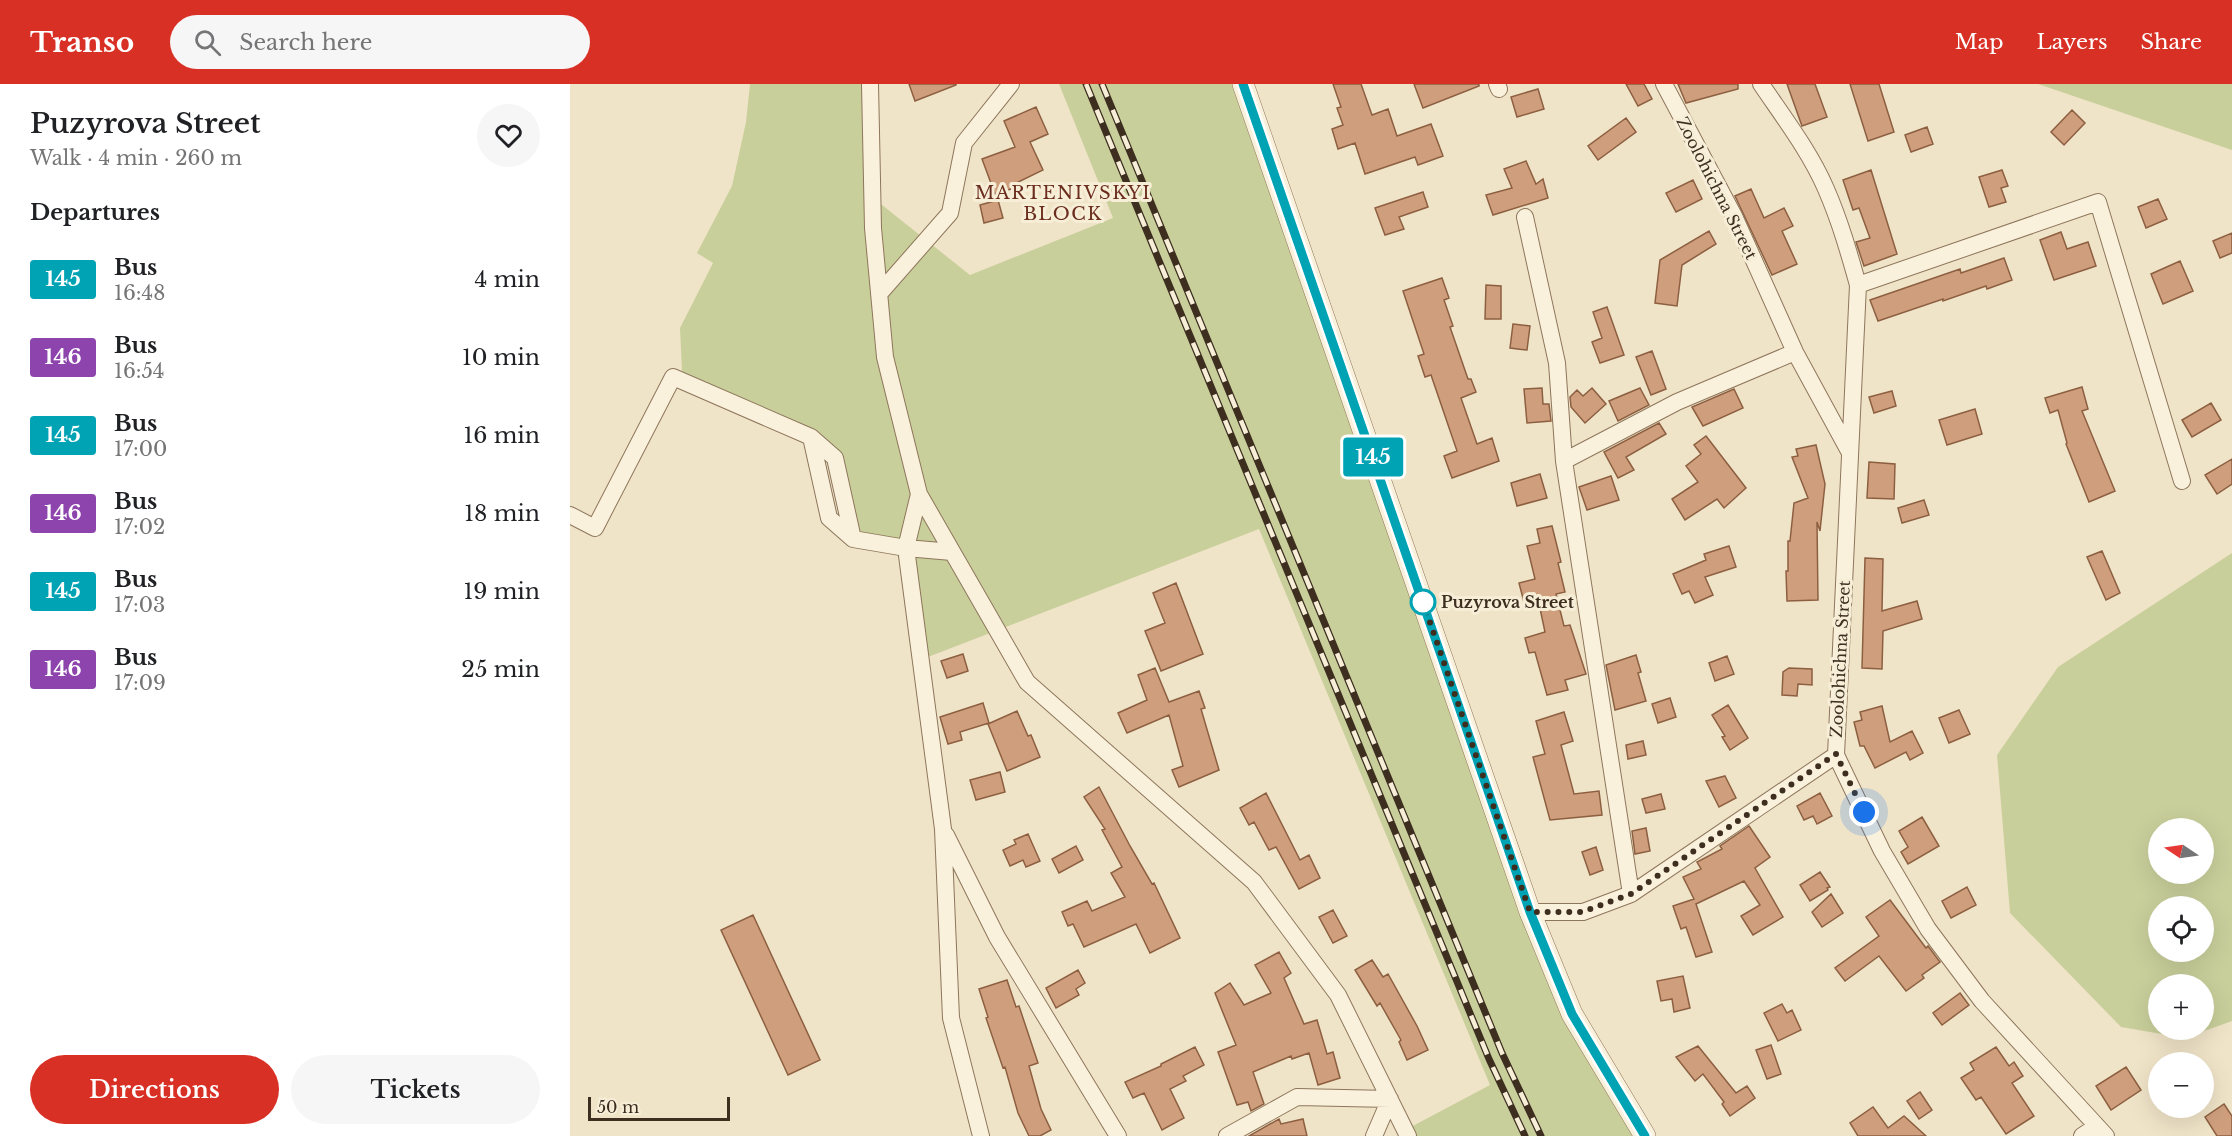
<!DOCTYPE html>
<html lang="en">
<head>
<meta charset="utf-8">
<style>
	body { margin:0; font-family:"Libre Baskerville",serif; background:#f6f6f6; color:#202124; height:100vh; display:flex; flex-direction:column; font-size:22px; white-space:nowrap }
	* { box-sizing:border-box; margin:0 }
	p { font-size:20px; color:#757577 }
	.icon { flex:none; width:33px; height:33px; fill:none; stroke:currentColor; stroke-width:2; stroke-linecap:round; stroke-linejoin:round }
	.map { position:relative; flex:1; overflow:hidden }
	.panel { display:flex; flex-direction:column; background:#fff; width:570px }
	.panel>* { flex:none }
	.badge { padding:0 12px; border-radius:4px; font-size:21px; line-height:39px }
	.needle { width:39px; rotate:283deg }
	.tools { position:absolute; left:1578px; top:734px; display:grid; gap:12px }
	.tools a { display:grid; place-items:center; width:66px; height:66px; border-radius:50%; background:#fff; box-shadow:0 6px 24px #0002; font-size:30px }
	.scale { position:absolute; left:18px; bottom:15px; width:142px; box-sizing:border-box; padding-left:6px; border:3px solid #3d2e20; border-top:0; font-size:16px; line-height:21px; white-space:nowrap; color:#3d2e20; -webkit-text-stroke:4px #f7eed8; paint-order:stroke }
	.you { position:absolute; width:30px; height:30px; margin:-15px; border:4px solid #fff; border-radius:50%; background:#1a73e8; box-shadow:0 0 0 9px #1a73e833 }
	.map>.badge { position:absolute; translate:-50% -50%; box-shadow:0 0 0 3px #fff }
	h2 { padding:0 30px; font-size:22px; line-height:54px }
	.round { display:grid; place-items:center; flex:none; width:63px; height:63px; border-radius:32px; background:#f6f6f6 }
	.overview { display:flex; align-items:center; justify-content:space-between; height:102px; padding:0 30px }
	h1 { font-size:28px; font-weight:600; line-height:45px }
	.action { display:flex; gap:12px; margin-top:auto; padding:12px 30px }
	.action a { flex:1; height:69px; border-radius:36px; background:#d93025; color:#fff; font-size:24px; font-weight:600; line-height:69px; text-align:center }
	.action a+a { background:#f6f6f6; color:#202124 }
	ul { padding:0; list-style:none }
	li { display:flex; align-items:center; gap:18px; height:78px; padding:0 30px }
	li div { flex:1 }
	li b { display:block; font-size:22px }
	li em { font-style:normal }
	li .badge { min-width:66px; font-weight:700; text-align:center }
	header { display:flex; align-items:center; gap:36px; box-sizing:border-box; height:84px; padding:0 30px; background:#d93025; color:#fff }
	header strong { font-size:28px }
	nav { display:flex; gap:33px; margin-inline-start:auto; font-size:21px }
	.search { width:420px; height:54px; background:#f6f6f6; display:flex; align-items:center; gap:15px; box-sizing:border-box; padding:0 21px; border-radius:33px; color:#757577; font-size:22px }
	main { display:flex; flex:1; min-height:0 }
	.map>svg:first-child { display:block }
	.green { fill:#c9cf9b; fill-rule:evenodd }
	.building { fill:#cf9f7d; stroke:#8d5f41; stroke-width:1.5 }
	.lines { fill:none; stroke-linecap:round; stroke-linejoin:round }
	.minor-casing { stroke:#8d765c; stroke-width:18 }
	.tertiary-casing { stroke:#8d765c; stroke-width:22 }
	.minor { stroke:#faf1dc; stroke-width:16 }
	.tertiary { stroke:#faf1dc; stroke-width:21 }
	.rail-casing { stroke:#3d2e20; stroke-width:7 }
	.rail { stroke:#f7eed8; stroke-width:4.5; stroke-dasharray:14; stroke-linecap:butt }
	.line-casing { stroke:#fff; stroke-width:14 }
	.line { stroke:#00a3b4; stroke-width:9 }
	.walk { stroke:#3d2e20; stroke-width:6; stroke-dasharray:0 10.8 }
	.stop-dot { fill:#fff; stroke:#00a3b4; stroke-width:3 }
	.labels { text-anchor:middle; stroke-width:6; stroke-linejoin:round; paint-order:stroke }
	.street-label { font-size:16px; fill:#3d2e20; stroke:#f7eed8 }
	.stop-label { font-size:16px; font-weight:bold; fill:#3d2e20; stroke:#f7eed8; text-anchor:start }
	.neighbourhood-label { font-size:18px; letter-spacing:1.5px; fill:#6b2e1e; stroke:#f7eed8 }
</style>
</head>
<body>
<header>
<strong>Transo</strong>
<div class="search"><svg class="icon" aria-label="search" viewBox="0 0 24 24"><circle cx="10" cy="10" r="6"/><path d="M15 15l6 6"/></svg>Search here</div>
<nav><a>Map</a><a>Layers</a><a>Share</a></nav>
</header>
<main>
<section class="panel">
<div class="overview"><div><h1>Puzyrova Street</h1><p>Walk · 4 min · 260 m</p></div><a class="round"><svg class="icon" aria-label="heart" viewBox="0 0 24 24"><path d="M12 20l-8-8c-3-5 5-10 8-4 3-6 11-1 8 4z"/></svg></a></div>
<h2>Departures</h2>
<ul>
<li><span class="badge" style="background:#00a3b4;color:#fff">145</span><div><b>Bus</b><p>16:48</p></div><em>4 min</em></li>
<li><span class="badge" style="background:#8e44ad;color:#fff">146</span><div><b>Bus</b><p>16:54</p></div><em>10 min</em></li>
<li><span class="badge" style="background:#00a3b4;color:#fff">145</span><div><b>Bus</b><p>17:00</p></div><em>16 min</em></li>
<li><span class="badge" style="background:#8e44ad;color:#fff">146</span><div><b>Bus</b><p>17:02</p></div><em>18 min</em></li>
<li><span class="badge" style="background:#00a3b4;color:#fff">145</span><div><b>Bus</b><p>17:03</p></div><em>19 min</em></li>
<li><span class="badge" style="background:#8e44ad;color:#fff">146</span><div><b>Bus</b><p>17:09</p></div><em>25 min</em></li>
</ul>
<div class="action"><a>Directions</a><a>Tickets</a></div>
</section>
<div class="map">
<svg width="1662" height="1052" viewBox="0 0 1662 1052">
	<rect width="100%" height="100%" fill="#f0e4c8"/>
	<path class="green" d="M180,0H294L297,109L400,191L543,134L489,0H673L960,828L1075,1052H844L839,1044L920,1001L689,445L358,573L343,460L290,451L272,369L247,347L112,288L110,244L143,179L127,169L162,102L176,38Z
		M1468,0H1662V66Z
		M1662,469V937L1615,954L1551,943L1440,829L1427,671L1488,583ZM1588,744H1634V789H1588ZM1588,822H1634V867H1588ZM1588,900H1634V945H1588Z"/>
	<path class="building" d="M339,0H386V1L345,17Z
		M763,0H791L802,31L818,25L827,52L861,40L873,72L848,81L845,73L795,90L785,59L768,65L762,45L773,41L767,24L771,23Z
		M844,0H909V2L853,24Z
		M1056,0H1074L1082,15L1068,22Z
		M1108,0H1168V5L1116,19Z
		M1217,0H1245L1257,33L1232,42Z
		M1280,0H1309L1324,48L1298,57Z
		M968,5L974,25L947,33L941,13Z
		M466,23L478,50L460,58L473,86L440,102L441,105L425,110L412,75L445,63L434,37Z
		M1502,26L1515,39L1494,61L1481,48Z
		M1056,34L1066,48L1028,76L1018,62Z
		M1357,43L1363,60L1341,68L1335,51Z
		M956,77L966,100L973,95L978,114L923,131L916,111L942,104L934,85Z
		M1301,86L1327,170L1294,182L1286,158L1300,154L1289,124L1283,126L1273,96Z
		M1432,86L1438,102L1431,104L1436,118L1419,123L1409,93Z
		M1123,96L1132,115L1106,128L1096,109Z
		M1181,105L1194,134L1214,124L1223,142L1212,147L1227,180L1202,191L1165,112Z
		M853,108L858,123L829,133L834,145L815,151L805,124Z
		M1588,115L1597,135L1576,144L1568,123Z
		M428,116L433,134L414,139L410,121Z
		M1139,147L1146,160L1112,181L1107,222L1085,219L1090,176Z
		M1491,148L1497,165L1518,158L1526,182L1484,196L1470,156Z
		M1662,149V169L1650,174L1643,157Z
		M1434,174L1442,196L1417,205L1416,202L1373,217V215L1308,237L1300,216L1390,185L1391,189Z
		M1610,177L1623,207L1593,220L1581,190Z
		M872,194L879,214L874,216L883,242L880,243L898,295H901L906,308L891,314L907,360L922,354L929,377L882,394L874,372L887,367L861,291L855,293L848,272L854,270L833,207Z
		M916,201L931,202V235H915Z
		M1037,223L1054,271L1030,279L1022,258L1032,254L1023,228Z
		M943,240L960,242L957,266L940,264Z
		M1082,267L1096,305L1081,311L1066,273Z
		M1512,303L1518,325L1512,327L1545,407L1519,418L1496,360L1497,359L1488,326L1480,329L1475,314Z
		M972,304L973,320H979L981,337L957,339L954,305Z
		M1022,304L1036,320L1015,339L1001,323L1000,313L1007,306L1013,312Z
		M1070,304L1079,321L1048,337L1039,317Z
		M1164,305L1173,324L1133,342L1122,323Z
		M1322,307L1326,322L1304,329L1299,313Z
		M1641,319L1651,336L1622,353L1612,336Z
		M1405,325L1412,350L1377,361L1369,336Z
		M1089,339L1096,350L1056,373L1064,386L1048,394L1034,368Z
		M1136,352L1176,404L1154,424L1147,415L1115,436L1102,415L1128,398L1116,382L1131,370L1124,361Z
		M1246,361L1255,400L1250,447L1247,438L1248,516L1217,517L1216,487H1218V457H1220L1224,419L1238,414L1222,373L1228,372L1226,365Z
		M1662,375V400L1647,410L1635,391Z
		M1299,378L1325,380L1324,415L1297,414Z
		M970,390L977,414L947,422L941,399Z
		M1041,392L1049,416L1017,426L1009,403Z
		M1354,416L1359,431L1332,439L1328,424Z
		M982,442L991,478L988,479L995,508L986,510L994,542L1000,541L1016,590L995,596L998,606L977,611L965,568L959,569L955,554L975,548L968,515L954,518L949,499L965,495L957,462L970,459L967,445Z
		M1159,462L1166,483L1135,493L1143,511L1125,519L1119,507L1112,510L1103,490L1136,476L1134,470Z
		M1532,467L1550,509L1536,516L1517,473Z
		M1295,474L1313,475L1312,527L1347,517L1352,535L1313,547L1312,585L1292,584Z
		M606,499L633,570L591,587L575,547L595,539L583,509Z
		M393,570L398,587L377,594L371,577Z
		M1066,571L1071,588L1068,589L1076,617L1045,626L1036,581Z
		M1157,572L1164,590L1145,597L1139,579Z
		M585,584L599,618L629,607L635,624L631,625L649,686L609,703L602,686L613,682L599,631L557,649L548,629L577,616L568,591Z
		M1219,584L1242,585V601L1228,600L1227,612L1212,611L1213,588Z
		M1100,614L1106,633L1088,639L1082,620Z
		M413,619L419,639L390,648L392,656L378,660L370,633Z
		M1158,621L1178,654L1160,666L1152,653L1155,652L1142,631Z
		M1312,622L1320,658L1342,647L1353,669L1340,676L1336,668L1305,684L1294,662H1290L1284,638L1292,636L1290,628Z
		M1389,626L1400,650L1379,659L1369,634Z
		M447,627L458,652L461,651L470,673L437,687L418,640Z
		M994,628L1003,657L991,661L1004,710L1029,707L1032,731L980,736L963,673L975,670L966,637Z
		M1073,657L1076,671L1058,675L1056,661Z
		M430,688L435,708L406,716L400,696Z
		M1155,692L1166,714L1149,723L1136,697Z
		M529,703L560,762L582,800L584,799L610,854L580,869L566,840L514,863L503,840L498,842L492,828L517,817L522,827L555,813L541,789L552,783L532,746L535,745L514,713Z
		M696,709L730,776L739,771L750,794L729,805L706,763L699,766L684,738L679,741L670,724Z
		M1250,709L1262,732L1247,740L1243,732L1234,736L1227,722Z
		M1091,710L1095,725L1076,729L1072,715Z
		M1352,733L1369,762L1338,780L1331,768L1338,763L1329,747Z
		M1179,742L1200,773L1185,784L1213,833L1183,851L1171,832L1190,821L1174,797L1126,820L1142,868L1126,873L1116,843L1111,845L1103,822L1124,815L1113,793L1131,785L1127,778L1152,765L1150,762Z
		M1076,744L1080,767L1065,770L1062,747Z
		M458,750L470,777L456,783L453,776L440,782L433,766L446,760L444,756Z
		M506,762L513,776L489,789L482,775Z
		M1026,763L1033,786L1020,791L1012,768Z
		M1250,788L1260,803L1257,804L1258,806L1240,817L1230,801Z
		M1397,803L1406,821L1381,834L1372,817Z
		M1261,810L1273,829L1252,843L1242,828Z
		M1320,816L1356,864L1358,862L1370,878L1352,891L1354,894L1336,907L1309,872L1275,897L1265,884L1309,852L1296,833Z
		M763,826L777,852L763,859L749,833Z
		M183,831L250,976L218,991L151,846Z
		M709,868L721,889L714,894L734,940L747,936L757,970L763,968L770,994L748,1001L739,969L722,975L721,972L683,988L694,1020L681,1027L678,1018L667,1021L648,968L666,961L645,909L660,899L674,921L701,909L685,881Z
		M802,876L813,893L818,890L847,942L858,966L837,976L829,958L831,956L810,919L807,922L785,886Z
		M508,886L515,899L506,905L509,911L486,924L476,904Z
		M1113,892L1120,924L1104,928L1102,915L1091,917L1087,897Z
		M437,896L446,923L449,922L468,979L459,982L471,1025L481,1046L470,1052H459L448,1029L435,983L433,984L416,934L418,933L409,905Z
		M1390,909L1399,921L1372,941L1363,929Z
		M1212,920L1217,929L1222,926L1231,946L1208,957L1194,929Z
		M1201,961L1211,990L1197,995L1186,966Z
		M1128,962L1166,1009L1177,1002L1185,1014L1160,1032L1152,1020L1154,1018L1133,990L1125,997L1106,973Z
		M625,963L634,981L613,992L616,997L600,1005L614,1034L592,1046L574,1009L563,1014L555,998L591,982V980Z
		M1426,963L1439,982L1444,978L1453,992L1442,999L1464,1032L1436,1050L1411,1013L1406,1016L1391,994L1404,986L1400,979Z
		M1556,983L1571,1006L1541,1026L1526,1002Z
		M1350,1008L1362,1026L1349,1035L1337,1017Z
		M1654,1020L1662,1032V1052H1647L1635,1033Z
		M1303,1023L1318,1044L1334,1032L1356,1052H1288L1280,1039Z
		M709,1035L711,1040L733,1035L737,1052H679Z"/>
	<g class="lines">
		<defs>
			<path id="minor" d="M300,0L303,144L315,273L349,410L457,598L684,798L768,911L838,1052
				M927,0L929,5
				M1094,0L1164,132L1225,268L1280,369
				M1191,0C1214,34 1240,68 1256,105C1270,137 1279,169 1288,201L1266,671L1312,767L1358,845L1412,917L1536,1052
				M955,133L987,279L994,377L1061,810
				M1288,201L1528,118L1612,397
				M309,210L380,129L394,59L441,0
				M241,353L259,434L283,455L336,464L382,468
				M994,377L1107,318L1225,268
				M349,410L336,464L373,745L381,934L411,1052
				M0,431L25,444L103,293L241,353L265,374L283,455
				M376,751L427,853L548,1052
				M960,828H1013L1061,810L1266,671
				M657,1052L727,1013L820,1015L804,1052
				M1512,1052L1527,1042"/>
			<path id="tertiary" d="M673,0L960,828L1002,930L1075,1052"/>
		</defs>
		<use href="#minor" class="minor-casing"/>
		<use href="#tertiary" class="tertiary-casing"/>
		<use href="#minor" class="minor"/>
		<use href="#tertiary" class="tertiary"/>
		<defs>
			<path id="rail" d="M516,0L919,975L955,1052
				M532,0L932,969L971,1052"/>
		</defs>
		<use href="#rail" class="rail-casing"/>
		<use href="#rail" class="rail"/>
	</g>
	<g class="lines">
		<defs>
			<path id="line" d="M673,0L960,828L1002,930L1075,1052"/>
		</defs>
		<use href="#line" class="line-casing"/>
		<use href="#line" class="line"/>
		<path class="walk" d="M853,518L960,828H1012L1061,810L1266,670L1294,728"/>
	</g>
	<circle class="stop-dot" cx="853" cy="518" r="12"/>
	<g class="labels">
		<g class="street-label">
			<text transform="translate(1147 104) rotate(63)" y="6">Zoolohichna Street</text>
			<text transform="translate(1270 575) rotate(-87)" y="6">Zoolohichna Street</text>
		</g>
		<g class="stop-label">
			<text x="871" y="524">Puzyrova Street</text>
		</g>
		<g class="neighbourhood-label">
			<text x="493" y="115">MARTENIVSKYI<tspan x="493" dy="21">BLOCK</tspan></text>
		</g>
	</g>
</svg>
<div class="tools">
<a><svg class="needle" viewBox="-14 -14 28 28"><path d="M0-13l5 13h-10z" fill="#e53935"/><path d="M0 13l5-13h-10z" fill="#757577"/></svg></a>
<a><svg class="icon" aria-label="locate" viewBox="0 0 24 24"><circle cx="12" cy="12" r="6"/><path d="M12 2v4M12 18v4M2 12h4M18 12h4"/></svg></a>
<a>+</a>
<a>−</a>
</div>
<div class="scale">50 m</div>
<div class="you" style="left:1294px;top:728px"></div>
<b class="badge" style="left:803px;top:373px;background:#00a3b4;color:#fff">145</b>
</div>
</main>
</body>
</html>
